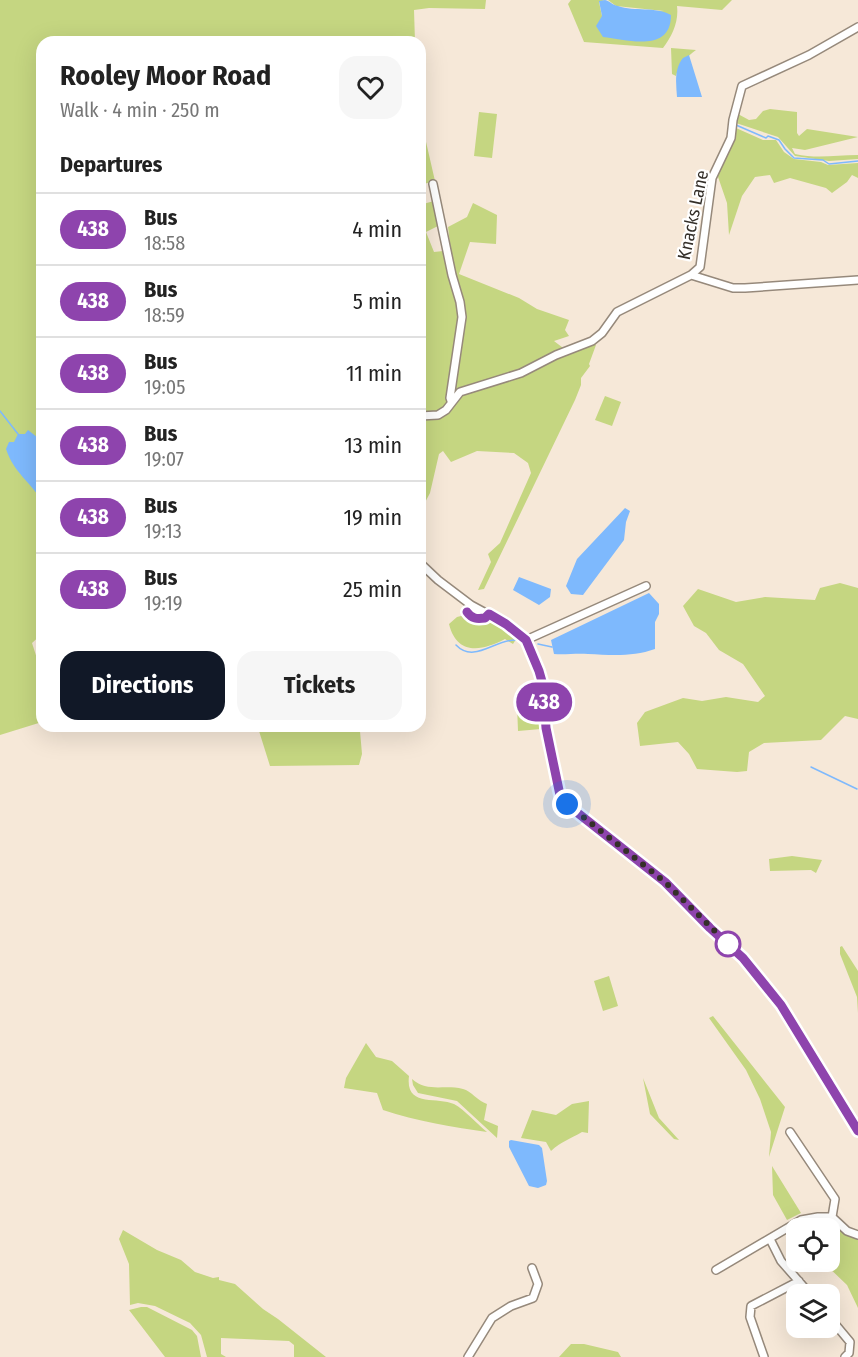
<!DOCTYPE html>
<html lang="en">
<head>
<meta charset="utf-8">
<style>
	body { margin:0; font-family:"Fira Sans Condensed",sans-serif; background:#f6f6f6; color:#222; height:100vh; display:flex; flex-direction:column; font-size:22px; white-space:nowrap }
	* { box-sizing:border-box; margin:0 }
	p { font-size:20px; color:#767676 }
	.icon { flex:none; width:33px; height:33px; fill:none; stroke:currentColor; stroke-width:2; stroke-linecap:round; stroke-linejoin:round }
	.map { position:relative; flex:1; overflow:hidden }
	.details { position:absolute; left:36px; top:36px; width:390px; height:696px; display:flex; flex-direction:column; background:#fff; border-radius:18px; box-shadow:0 6px 24px #0002 }
	.details>* { flex:none }
	.badge { padding:0 12px; border-radius:20px; font-size:21px; line-height:39px }
	.controls { position:absolute; left:786px; top:1218px; display:grid; gap:12px }
	.controls a { display:grid; place-items:center; width:54px; height:54px; border-radius:12px; background:#fff; box-shadow:0 6px 24px #0002; font-size:30px }
	.you { position:absolute; width:30px; height:30px; margin:-15px; border:4px solid #fff; border-radius:50%; background:#1a73e8; box-shadow:0 0 0 9px #1a73e833 }
	.map>.badge { position:absolute; translate:-50% -50%; box-shadow:0 0 0 3px #fff }
	h2 { padding:0 24px; font-size:22px; line-height:54px }
	.round { display:grid; place-items:center; flex:none; width:63px; height:63px; border-radius:18px; background:#f6f6f6 }
	.overview { display:flex; align-items:center; justify-content:space-between; height:102px; padding:0 24px }
	h1 { font-size:28px; font-weight:700; line-height:45px }
	.button { display:flex; gap:12px; margin-top:auto; padding:12px 24px }
	.button a { flex:1; height:69px; border-radius:18px; background:#111827; color:#fff; font-size:24px; font-weight:700; line-height:69px; text-align:center }
	.button a+a { background:#f6f6f6; color:#222 }
	ul { padding:0; list-style:none }
	li { display:flex; align-items:center; gap:18px; height:72px; padding:0 24px; border-top:2px solid #e0e0e0 }
	li div { flex:1 }
	li b { display:block; font-size:22px }
	li em { font-style:normal }
	li .badge { min-width:66px; font-weight:700; text-align:center }
	.map>svg:first-child { display:block }
	.green { fill:#c5d681 }
	.water { fill:#7eb9fd }
	.lines { fill:none; stroke-linecap:round; stroke-linejoin:round }
	.stream { stroke:#7eb9fd; stroke-width:1.5 }
	.street-casing { stroke:#96897b; stroke-width:10 }
	.street { stroke:#fff; stroke-width:7 }
	.line-casing { stroke:#fff; stroke-width:14 }
	.line { stroke:#8e44ad; stroke-width:9 }
	.walk { stroke:#342f29; stroke-width:6; stroke-dasharray:0 10.8 }
	.stop-dot { fill:#fff; stroke:#8e44ad; stroke-width:3 }
	.labels { text-anchor:middle; stroke-width:4.5; stroke-linejoin:round; paint-order:stroke }
	.street-label { font-size:18px; fill:#342f29; stroke:#fff }
</style>
</head>
<body>
<div class="map">
<svg width="858" height="1357" viewBox="0 0 858 1357">
	<rect width="100%" height="100%" fill="#f6e8d8"/>
	<path class="green" d="M0,0H486L485,9L429,8L414,10L415,42H42V634L32,643L42,674V722L0,735Z
		M571,0H605L599,2L602,16L664,11L616,6L608,0H732L722,10L677,6C679,22 672,36 663,48L584,42L568,4Z
		M671,48L696,50C687,57 679,63 676,76L672,74Z
		M420,101L421,120L435,181L420,185L422,171L420,164Z
		M770,109L797,112V133L799,136L807,129L858,137L805,150L792,148L795,154C817,159 836,155 858,155V159L829,161L795,156L778,137L736,123L738,114L749,120L756,119L763,111Z
		M479,112L497,114L492,158L474,156Z
		M736,128L763,140H776L784,152L794,159L821,162L828,165L858,163V178L852,175L847,182L832,193L826,188L790,178L774,183L770,175L755,177L742,196L729,235L727,203L717,174Z
		M420,190L423,204L434,201L438,226L426,232L434,252L443,251L447,269L453,271L448,227L467,217L473,203L497,215L496,244L470,242L459,274L519,298L537,309L569,320L565,330L569,336L554,341L571,354L593,344L596,345L589,364L590,366L581,378V385L575,400L484,589L478,590L491,562L488,554L500,543L531,473L528,463L514,453L477,451L451,462L443,451L439,454L430,493L420,512Z
		M605,396L621,402L612,426L595,420Z
		M840,583L858,588V719L845,716L821,740L764,743L749,752L747,771L737,772L697,769L689,754L678,742L640,746L637,723L645,712L683,698L702,701L726,697L758,702L765,696L743,664L719,650L706,633L694,626L683,606L698,589L736,602L765,597L815,600L820,588Z
		M465,615L471,620L495,621L518,636L513,644L505,639C482,651 457,656 449,624L457,617Z
		M541,704V729L518,731L517,705Z
		M259,731H360L362,754L359,765L270,766Z
		M792,856L822,860L816,873L811,870L770,871L769,859Z
		M842,946L858,971V1013L857,997L840,954V947Z
		M609,976L618,1006L603,1011L594,981Z
		M713,1016L785,1107L769,1157L771,1132L760,1099L746,1070L709,1018Z
		M366,1043L376,1057L392,1061L409,1076C405,1108 437,1096 454,1104C465,1110 477,1124 487,1132C451,1127 417,1121 383,1110L377,1093L344,1088L346,1078Z
		M643,1078L659,1118L679,1140L674,1139L650,1114Z
		M412,1079C428,1093 444,1084 463,1089C471,1091 478,1101 487,1104L484,1120L498,1126L497,1138L457,1101L418,1093L413,1085Z
		M589,1101L588,1133L582,1132C570,1139 562,1141 551,1151L546,1142L521,1138L532,1110L556,1115L572,1104Z
		M772,1166L801,1213L787,1220L773,1195Z
		M817,1221C834,1221 843,1233 858,1240V1308L847,1285L823,1262H830V1228H796V1236L792,1229L805,1222Z
		M123,1230L157,1250L181,1260L195,1272L213,1278L219,1277V1280L235,1284L263,1309L278,1319L326,1357H294V1345L289,1341L221,1338V1354L226,1357H207L201,1335L190,1323L155,1306L138,1303L130,1305L129,1264L119,1239Z
		M141,1307H147L192,1330L197,1336L201,1357H165L129,1310Z
		M571,1344H584L618,1352L621,1357H559Z"/>
	<path class="water" d="M605,0C610,1 612,5 618,6C635,12 655,6 671,15C671,53 628,40 603,37L596,26L602,16L599,1Z
		M689,55L702,97H677C676,83 674,69 683,58Z
		M28,430L42,441V501C29,480 14,473 6,449L9,442H14L18,434H25Z
		M625,508L630,511L626,522L624,540L583,595L571,594L566,586L577,559Z
		M519,577L551,589L550,597L539,605L513,590Z
		M649,593L659,604V614L655,622V649C633,657 611,655 588,654C576,653 565,655 554,654L551,640Z
		M511,1140L539,1145L542,1148L547,1181L546,1185L538,1188L529,1186L509,1147V1141Z"/>
	<g class="lines">
		<path class="stream" d="M736,125L766,138L768,136L779,140L785,149L794,158L823,160L829,164L858,161
			M0,411L18,434
			M538,644L552,647
			M456,645C474,664 495,639 516,640
			M811,767L857,789"/>
		<defs>
			<path id="street" d="M433,184L452,275L460,302L462,317L450,398L451,401
				M691,275L733,288H745L858,280
				M420,416L438,415L446,410L460,392L521,373L556,355L592,341L602,333L617,312L691,275L700,267L712,178L731,138L733,120L742,86L809,55L858,27
				M420,563L438,580L471,605
				M489,614L485,618C477,619 472,619 467,612L471,605L506,624L526,640L539,671L543,685L546,728L560,795L574,810L665,882L710,928L743,958L781,1005L858,1131
				M526,640L646,586
				M790,1132L835,1199L832,1217
				M770,1239L781,1261L810,1294
				M716,1270L801,1220L818,1217H832L847,1231L858,1235
				M830,1318L850,1342L849,1353L845,1357
				M468,1357L492,1318L511,1306L533,1298L538,1284L532,1268
				M764,1357L750,1317L751,1306L799,1281"/>
		</defs>
		<use href="#street" class="street-casing"/>
		<use href="#street" class="street"/>
	</g>
	<g class="lines">
		<defs>
			<path id="line" d="M467,612C472,619 477,619 485,618L489,614L506,624L526,640L539,671L543,685L546,728L560,795L574,810L665,882L710,928L743,958L781,1005L858,1131"/>
		</defs>
		<use href="#line" class="line-casing"/>
		<use href="#line" class="line"/>
		<path class="walk" d="M567,804L665,882L729,945L728,944"/>
	</g>
	<circle class="stop-dot" cx="728" cy="944" r="12"/>
	<g class="labels">
		<g class="street-label">
			<text transform="translate(693 215) rotate(-78)" y="6">Knacks Lane</text>
		</g>
	</g>
</svg>
<div class="controls">
<a><svg class="icon" aria-label="locate" viewBox="0 0 24 24"><circle cx="12" cy="12" r="6"/><path d="M12 2v4M12 18v4M2 12h4M18 12h4"/></svg></a>
<a><svg class="icon" aria-label="layers" viewBox="0 0 24 24"><path d="M12 4l9 5-9 5-9-5zM3 14l9 5 9-5"/></svg></a>
</div>
<div class="you" style="left:567px;top:804px"></div>
<b class="badge" style="left:544px;top:702px;background:#8e44ad;color:#fff">438</b>
<section class="details">
<div class="overview"><div><h1>Rooley Moor Road</h1><p>Walk · 4 min · 250 m</p></div><a class="round"><svg class="icon" aria-label="heart" viewBox="0 0 24 24"><path d="M12 20l-8-8c-3-5 5-10 8-4 3-6 11-1 8 4z"/></svg></a></div>
<h2>Departures</h2>
<ul>
<li><span class="badge" style="background:#8e44ad;color:#fff">438</span><div><b>Bus</b><p>18:58</p></div><em>4 min</em></li>
<li><span class="badge" style="background:#8e44ad;color:#fff">438</span><div><b>Bus</b><p>18:59</p></div><em>5 min</em></li>
<li><span class="badge" style="background:#8e44ad;color:#fff">438</span><div><b>Bus</b><p>19:05</p></div><em>11 min</em></li>
<li><span class="badge" style="background:#8e44ad;color:#fff">438</span><div><b>Bus</b><p>19:07</p></div><em>13 min</em></li>
<li><span class="badge" style="background:#8e44ad;color:#fff">438</span><div><b>Bus</b><p>19:13</p></div><em>19 min</em></li>
<li><span class="badge" style="background:#8e44ad;color:#fff">438</span><div><b>Bus</b><p>19:19</p></div><em>25 min</em></li>
</ul>
<div class="button"><a>Directions</a><a>Tickets</a></div>
</section>
</div>
</body>
</html>
